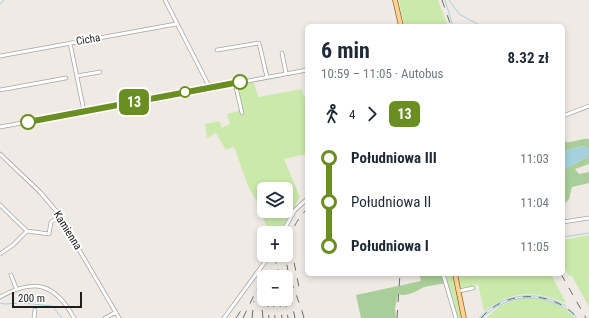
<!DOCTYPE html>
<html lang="pl">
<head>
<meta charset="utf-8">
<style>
	body { margin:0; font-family:"Roboto Condensed",sans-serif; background:#f6f6f7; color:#1f2937; height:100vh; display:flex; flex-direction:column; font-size:15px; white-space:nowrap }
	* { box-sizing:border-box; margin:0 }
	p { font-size:13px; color:#747a83 }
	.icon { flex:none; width:22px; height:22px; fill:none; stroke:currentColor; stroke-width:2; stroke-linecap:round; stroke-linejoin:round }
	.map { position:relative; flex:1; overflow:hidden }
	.drawer { position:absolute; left:305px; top:24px; width:260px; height:252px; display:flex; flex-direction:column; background:#fff; border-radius:6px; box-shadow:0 2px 6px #0003 }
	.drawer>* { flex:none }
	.badge { padding:0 8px; border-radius:6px; font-size:14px; line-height:26px }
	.tools { position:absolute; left:257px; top:182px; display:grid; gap:8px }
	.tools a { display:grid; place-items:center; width:36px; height:36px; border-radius:6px; background:#fff; box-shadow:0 2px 6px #0003; font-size:20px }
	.scale { position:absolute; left:12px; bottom:10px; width:70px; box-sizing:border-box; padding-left:4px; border:2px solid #1e1e1e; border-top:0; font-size:11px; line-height:14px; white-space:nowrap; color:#1e1e1e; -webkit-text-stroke:3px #fff; paint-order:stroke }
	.map>.badge { position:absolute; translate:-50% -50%; box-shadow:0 0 0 2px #fff }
	.legs { display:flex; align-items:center; gap:6px; height:44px; padding:0 16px; font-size:13px }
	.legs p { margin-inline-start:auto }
	.overview { display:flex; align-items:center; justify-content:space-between; height:68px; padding:0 16px }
	h1 { font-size:22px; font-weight:700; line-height:30px }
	ul { padding:0 16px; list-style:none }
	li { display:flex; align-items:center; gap:14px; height:44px; font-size:15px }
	li i { display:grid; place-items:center; width:6px; height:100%; margin:0 5px; background:currentColor }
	li i::after { content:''; width:10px; height:10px; margin:-5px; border:3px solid; border-radius:50%; background:#fff }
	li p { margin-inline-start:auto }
	li:first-child i { background:linear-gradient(#0000 50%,currentColor 0) }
	li:last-child i { background:linear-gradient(currentColor 50%,#0000 0) }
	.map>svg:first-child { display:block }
	.grass { fill:#cae9ab; fill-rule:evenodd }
	.forest { fill:#a9ce99 }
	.water { fill:#a5d0dc }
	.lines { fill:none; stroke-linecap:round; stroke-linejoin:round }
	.stream { stroke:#a5d0dc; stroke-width:1 }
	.minor-casing { stroke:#a5a5a5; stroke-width:4.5 }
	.major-casing { stroke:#976402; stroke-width:5.5 }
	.minor { stroke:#fff; stroke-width:3 }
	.major { stroke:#fbd29e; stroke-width:4 }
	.rail { stroke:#6c6c6c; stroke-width:1; stroke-dasharray:8 8; stroke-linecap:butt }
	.line-1-casing { stroke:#fff; stroke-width:9 }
	.line-1 { stroke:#6b8e23; stroke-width:6 }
	.stop-1-dot { fill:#fff; stroke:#6b8e23; stroke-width:2 }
	.labels { text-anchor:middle; stroke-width:4; stroke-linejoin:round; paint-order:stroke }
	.street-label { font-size:11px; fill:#1e1e1e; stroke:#fff }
</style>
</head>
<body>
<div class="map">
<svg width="589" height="318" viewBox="0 0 589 318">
	<rect width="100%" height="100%" fill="#efebe4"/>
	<path class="grass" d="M399,0H438L448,26H404Z
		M254,82L258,97L302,89L304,97H307V154L284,159L300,197L279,233H269L257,202L248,186L235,149L233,147L226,150L216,133L207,138L205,124L219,121L222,128L230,124L227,114L242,110L237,85ZM264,189H286V211H264Z
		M589,235V307L572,276H569L563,266V240Z
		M444,274H452L462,318H458Z
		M457,274H476L478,285L460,288Z
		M476,274H551L566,303C532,290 515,290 484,311Z
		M520,298C541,296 561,303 575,318H486L500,306Z"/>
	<path class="forest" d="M563,136L566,142C574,143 581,138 589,139V149L583,146L568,150L563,155Z
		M589,156V164L575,169L579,174L589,172V183L572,187L569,199L563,206V170Z
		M428,274H442L445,283C438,285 428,285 422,288C415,292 406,297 398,294L395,308L396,318H361L356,295L421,281L420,276Z"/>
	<path class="water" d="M583,146L589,149V156L563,170V155L568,150Z"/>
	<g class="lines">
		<path class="stream" d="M445,0L453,26
			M449,0L459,14L481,26
			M0,4L4,0
			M563,187V193
			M563,237L589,233
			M0,303L4,304L24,303L52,306L62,318
			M570,312L577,318
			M479,318C503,293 536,289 566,306
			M482,318C507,294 541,291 569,311"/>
		<defs>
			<path id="minor" d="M165,0L210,88
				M70,43L84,111
				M217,50L259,43L267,77
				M282,53L286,73
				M0,56L176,24
				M77,76L100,72
				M235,83L242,113
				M0,90L66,78
				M563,116L589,106
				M0,127L307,70
				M0,154L40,192L57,212L119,318
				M0,205L27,231L49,234L51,222L60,216
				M563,222L589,218
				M282,233L295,210L307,199
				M0,254L13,245L27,231
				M443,274L456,318
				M11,275L16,288
				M459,291L473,288
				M0,297C34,278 55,283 74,318
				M34,318L35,310
				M105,318L116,312
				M224,318L270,255"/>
			<path id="major" d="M395,0L401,26
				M455,274L464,318"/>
		</defs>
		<use href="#minor" class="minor-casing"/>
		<use href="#major" class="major-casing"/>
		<use href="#minor" class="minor"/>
		<use href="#major" class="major"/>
		<path class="rail" d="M442,0L451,26
			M291,247L300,292
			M561,274L586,318
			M267,277L281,255
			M276,277L281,260
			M287,280L295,318
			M267,299L269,318
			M273,299L275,318
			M279,299L282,318
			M285,299L288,318
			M236,318L244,306
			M243,318L257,289L264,279
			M252,318L254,301
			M263,318L261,298L264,285
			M304,318C300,302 292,287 288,271C283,249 291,225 307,209
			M397,318L400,274
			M481,318C507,289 552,290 578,318"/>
	</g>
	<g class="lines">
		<defs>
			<path id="line-1" d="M28,122L240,82"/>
		</defs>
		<use href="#line-1" class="line-1-casing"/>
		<use href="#line-1" class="line-1"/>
	</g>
	<g class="stop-1-dot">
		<circle cx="240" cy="82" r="7"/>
		<circle cx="185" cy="92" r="5"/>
		<circle cx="28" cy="122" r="7"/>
	</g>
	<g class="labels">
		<g class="street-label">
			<text transform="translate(88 39) rotate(-10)" y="4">Cicha</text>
			<text transform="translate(68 230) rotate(58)" y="4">Kamienna</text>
		</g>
	</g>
</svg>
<div class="tools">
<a><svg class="icon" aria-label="layers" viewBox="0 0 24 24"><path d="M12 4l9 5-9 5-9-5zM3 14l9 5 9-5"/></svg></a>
<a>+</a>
<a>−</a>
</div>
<div class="scale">200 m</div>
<b class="badge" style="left:134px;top:102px;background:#6b8e23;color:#fff">13</b>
<section class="drawer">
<div class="overview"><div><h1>6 min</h1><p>10:59 – 11:05 · Autobus</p></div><b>8.32 zł</b></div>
<div class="legs"><svg class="icon" aria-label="walk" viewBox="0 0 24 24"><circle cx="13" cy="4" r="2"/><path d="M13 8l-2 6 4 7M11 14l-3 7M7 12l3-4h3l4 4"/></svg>4<svg class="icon" aria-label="forward" viewBox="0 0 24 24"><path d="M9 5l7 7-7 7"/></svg><b class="badge" style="background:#6b8e23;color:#fff">13</b></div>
<ul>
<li><i style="color:#6b8e23"></i><b>Południowa III</b><p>11:03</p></li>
<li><i style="color:#6b8e23"></i><span>Południowa II</span><p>11:04</p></li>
<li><i style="color:#6b8e23"></i><b>Południowa I</b><p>11:05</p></li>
</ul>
</section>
</div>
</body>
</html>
